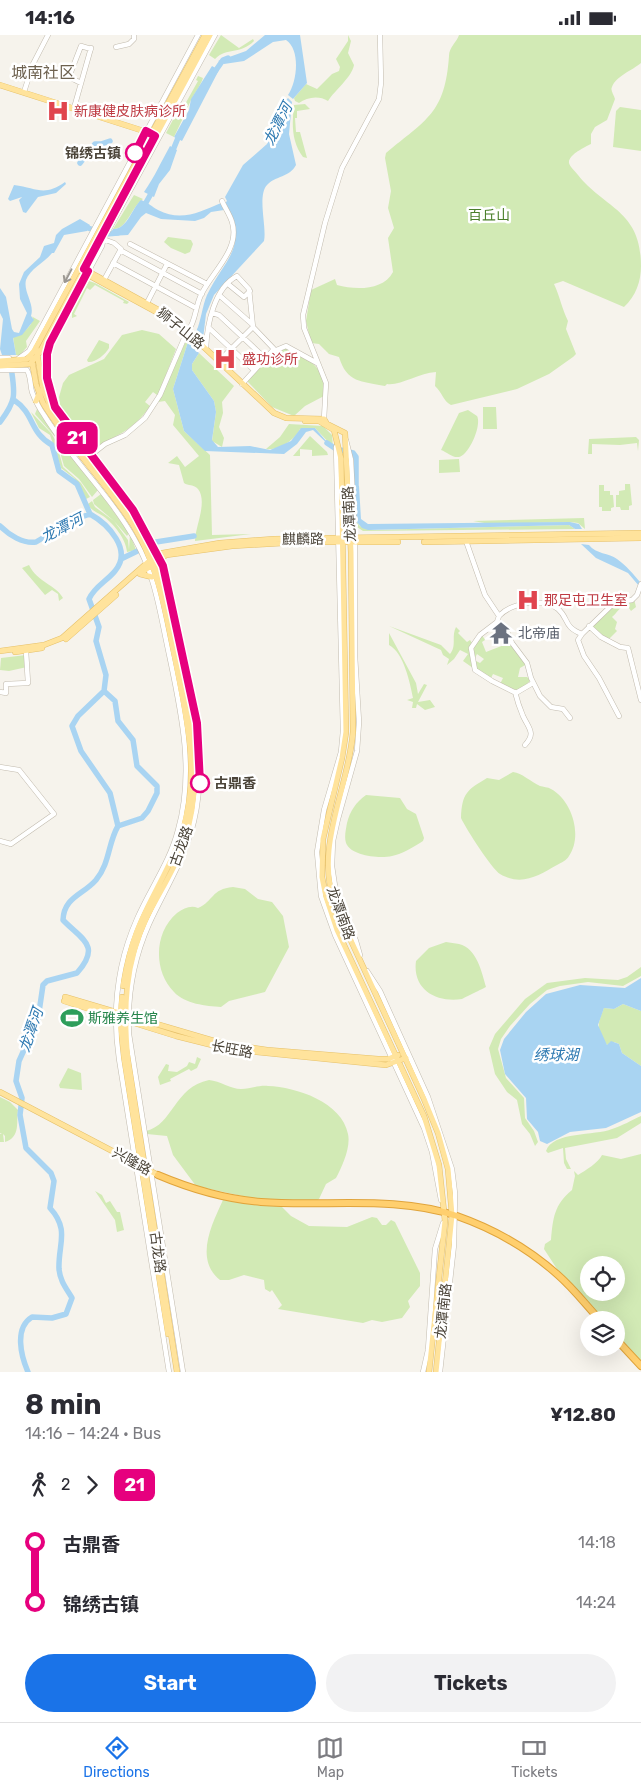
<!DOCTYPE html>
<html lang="en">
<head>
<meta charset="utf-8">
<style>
	body { margin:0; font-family:Rubik,"Noto Sans SC",sans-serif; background:#f2f2f3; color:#2b2b33; height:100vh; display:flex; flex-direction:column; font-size:19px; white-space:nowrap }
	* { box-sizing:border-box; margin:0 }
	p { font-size:16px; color:#7c7c81 }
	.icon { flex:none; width:28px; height:28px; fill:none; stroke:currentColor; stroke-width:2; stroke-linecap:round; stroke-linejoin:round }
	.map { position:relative; height:1337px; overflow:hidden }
	.side { display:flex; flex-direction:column; background:#fff; flex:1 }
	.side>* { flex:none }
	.badge { padding:0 10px; border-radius:8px; font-size:18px; line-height:32px }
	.controls { position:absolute; left:580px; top:1221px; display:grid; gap:10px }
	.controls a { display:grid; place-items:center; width:45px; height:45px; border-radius:50%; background:#fff; box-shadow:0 5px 20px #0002; font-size:25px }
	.map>.badge { position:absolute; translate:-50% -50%; box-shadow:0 0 0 2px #fff }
	.legs { display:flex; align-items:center; gap:8px; height:55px; padding:0 25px; font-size:16px }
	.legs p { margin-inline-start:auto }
	.headline { display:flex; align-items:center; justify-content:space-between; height:85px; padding:0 25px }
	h1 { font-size:28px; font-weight:700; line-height:38px }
	.action { display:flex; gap:10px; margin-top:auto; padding:10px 25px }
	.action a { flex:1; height:58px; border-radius:30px; background:#1a73e8; color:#fff; font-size:20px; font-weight:700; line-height:58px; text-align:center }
	.action a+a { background:#f2f2f3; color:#2b2b33 }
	ul { padding:0 25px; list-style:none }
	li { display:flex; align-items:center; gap:18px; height:60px; font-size:19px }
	li i { display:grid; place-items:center; width:8px; height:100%; margin:0 6px; background:currentColor }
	li i::after { content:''; width:12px; height:12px; margin:-6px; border:4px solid; border-radius:50%; background:#fff }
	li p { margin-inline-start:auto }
	li:first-child i { background:linear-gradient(#0000 50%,currentColor 0) }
	li:last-child i { background:linear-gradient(currentColor 50%,#0000 0) }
	.status { display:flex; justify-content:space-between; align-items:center; height:35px; padding:0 25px; background:#fff; direction:ltr }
	.status svg { height:14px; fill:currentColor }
	.menu { display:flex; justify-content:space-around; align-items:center; height:70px; border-top:1px solid #e1e1e2; background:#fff; font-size:14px; color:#7c7c81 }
	.menu a { display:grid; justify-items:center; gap:2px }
	.menu .selected { color:#1a73e8 }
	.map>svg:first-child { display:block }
	.green { fill:#d2eab5; fill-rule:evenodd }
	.water { fill:#a9d4f2 }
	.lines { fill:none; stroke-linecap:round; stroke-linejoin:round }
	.river { stroke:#a9d4f2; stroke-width:5.5 }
	.minor-casing { stroke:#c2bbae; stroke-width:5.5 }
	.major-casing { stroke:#e6c16a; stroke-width:6 }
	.highway-casing { stroke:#e0a43c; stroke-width:8 }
	.minor { stroke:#fff; stroke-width:4.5 }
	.major { stroke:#ffe39c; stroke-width:5 }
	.highway { stroke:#ffcf6e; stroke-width:6 }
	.oneway { stroke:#9c9892 }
	.line-1-casing { stroke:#fff; stroke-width:11 }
	.line-1 { stroke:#e6007e; stroke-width:8 }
	.stop-1-dot { fill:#fff; stroke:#e6007e; stroke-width:2.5 }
	.labels { text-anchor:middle; stroke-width:5; stroke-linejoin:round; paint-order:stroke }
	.health-label { font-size:14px; fill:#be3a42; stroke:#fff; text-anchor:start }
	.stop-label { font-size:14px; font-weight:bold; fill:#4b4439; stroke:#fff; text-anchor:end }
	.park-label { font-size:14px; fill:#4a7f2a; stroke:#fff }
	.street-label { font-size:14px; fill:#4b4439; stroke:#fff }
	.worship-label { font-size:14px; fill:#5b616d; stroke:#fff; text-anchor:start }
	.leisure-label { font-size:14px; fill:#27864d; stroke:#fff; text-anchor:start }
	.water-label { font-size:15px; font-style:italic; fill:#2e7ab2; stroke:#fff }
	.quarter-label { font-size:16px; fill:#6e6250; stroke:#fff }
</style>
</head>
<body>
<div class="status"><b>14:16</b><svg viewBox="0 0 49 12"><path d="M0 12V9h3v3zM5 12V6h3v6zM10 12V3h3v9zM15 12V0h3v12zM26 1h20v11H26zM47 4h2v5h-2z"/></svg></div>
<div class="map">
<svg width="641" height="1337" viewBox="0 0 641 1337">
	<rect width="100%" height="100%" fill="#f6f3ec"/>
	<path class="green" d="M221,0L239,13L253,4L254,6C240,20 227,12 215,24L209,20Z
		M348,0L351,6L348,18L354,30C352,42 335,55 328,66C319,60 307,62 299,68L295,66L294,63L306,49L317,54L332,39L339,36L340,32L336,24L348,6Z
		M459,0H641V28C633,35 616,41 612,52C610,55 614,60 615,64L607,85L595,92L591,99V109C585,112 568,120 569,128C570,132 575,136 578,140C605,174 641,175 641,231C641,246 636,261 624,272L563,246L554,249C560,262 562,274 568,286L566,294L576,319L573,322L549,339L517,354L451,370C443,366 442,357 435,351L436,337C419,338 400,351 387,349L385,351C361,346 347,348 339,322L329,319L319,309L311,308L306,286L311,255L335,244L337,250C355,255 383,256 393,237L388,203L394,193L388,173L391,156L385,123L386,118C427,84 445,78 449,21C449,12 457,7 459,0Z
		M198,41L203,43C200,52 195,57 191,65C186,77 180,89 174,102L166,98L176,79L184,77V71L198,46L196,45Z
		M305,69L310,74L297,76V83H295L296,97H300L307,123L303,122C291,106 292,88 294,70Z
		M620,72L641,75V116L613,112L616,76Z
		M134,160L143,164C131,172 127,195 113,194Z
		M168,202L191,205L193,209L190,217L185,219L171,213L164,207Z
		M89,246L95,248L129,267L127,269L123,268L124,266L95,250L90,255L87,253L74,279L77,281L72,283V276Z
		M31,281L40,286L26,306L27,312L20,320H16L13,302C23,298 31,293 33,283Z
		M142,295L159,299L176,314L160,355L157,360L153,357L145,367L150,371C131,399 115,399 90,416L61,376L59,362L63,348L69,340L104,324L122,300Z
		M99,305L109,309V313C105,320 95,328 88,327L87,325Z
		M186,306L188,307L173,354L184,396L210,420L212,500L251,499L195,506C195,492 208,467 198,454C194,449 188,451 184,448L179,430L168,428L177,421L185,432L199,421L173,390L175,380L165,366L158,367Z
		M284,312C308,323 327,332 324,361L305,371L294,381L272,372L247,346L266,326Z
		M199,318L234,351L222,367L223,378L219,392L224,403L222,412L212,406L216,377L214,366L192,335V329Z
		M483,372H496L497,394H483Z
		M37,374L48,390L98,455L92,462L79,444L64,431L56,403L35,379Z
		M468,375L477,381C482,390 469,420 459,422C452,423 447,417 441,415L459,378Z
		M31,377L51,398L56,406L63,432L81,448L90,462L86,464L74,443L61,433L50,400L39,393Z
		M289,389L323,391L332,400L333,412L315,393L300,394C295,405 278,416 266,414L280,402Z
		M310,401L327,417L328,420L312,421V415L300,414V421H293Z
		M636,402L639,405L638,416L637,408L620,410L592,409V419H588L589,404Z
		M459,424L460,437L439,438V425Z
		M625,449H630L632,470L629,471V475H621L620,472H616V460H619V456L625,455Z
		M599,450H604V456H610V460H613L614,472L611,473V476H602V472H599Z
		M101,459L129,498L127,501L114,486L128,505L129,515L130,499L136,515L127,517C126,504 114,489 103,481C97,477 91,476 88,469L92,466L95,472L114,486L94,469L93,465Z
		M584,483L585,494L578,488L570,487L490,489L473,486Z
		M355,485L360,491L373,495L569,490L575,494L363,496L357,492Z
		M29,530C37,547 56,550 63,563L59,566L58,559L52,555L45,560L22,533Z
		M634,564L636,572L631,576L627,570C618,573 618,577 612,582L617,587L615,594L617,596L609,604L600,601L590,591L614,568Z
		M389,591L441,610L450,619C457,610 451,602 456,592L460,596L458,598L467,607L470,605L472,608L473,633L463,626L468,619L460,615L454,624L447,630L449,624L443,620L441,615Z
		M389,598L416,648L418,659L424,649L427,650L418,667L430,665L435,672L425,675L417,669L416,673H412L413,667L407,665L413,663C410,648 404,618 389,610Z
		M507,599L527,629L520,633L518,642H527L531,645L518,657L500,649L503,643L493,639L490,645L475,633L476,626L480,628L484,624L477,619L475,623C472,612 475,608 482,600L485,605L482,607L486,617L504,610Z
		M26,620L27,632L9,636L0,635L1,623Z
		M513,737C522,738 531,747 540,751C543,752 548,752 551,754C572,765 583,801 569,821C566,826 562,827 557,830C539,840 522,852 500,839C492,834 466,794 461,783C462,758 467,755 487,743L499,745Z
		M366,760L400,763L407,774L416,779L424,803L423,806C414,812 402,819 392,821C380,824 351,821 346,808C344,802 346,794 347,788C350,776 356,767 366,760Z
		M233,852L245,854L258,864L272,867L283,881L289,912L265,957L229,966L221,972C206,971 185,969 174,957C153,936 154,897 177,878C184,873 191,870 198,873C214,866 211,854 233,852Z
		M446,907C450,908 455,908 459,909C477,913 482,938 486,952C484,953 464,963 462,964C437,968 412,955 416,926L429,913Z
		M641,932V941L623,951L588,947L560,951L547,955L530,969L510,991L501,1004L498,1014L506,1043L524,1063L525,1083L534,1096L538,1107L535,1111L530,1099L522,1089L517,1065L507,1057L495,1039L489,1013L495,999L525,964L547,948L585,943L618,945L627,942Z
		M623,969L641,976V1031L622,1018L619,1009L614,1007L607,1010C596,994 597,990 604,973L614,974Z
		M197,1022L201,1024L197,1033L191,1036L189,1034L170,1044L171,1046L160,1050L158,1042L166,1029L169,1030L168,1036L177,1037L187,1031L189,1027L195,1029Z
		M68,1033L81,1038L82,1055L60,1053L59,1050Z
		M209,1045C220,1046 231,1054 241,1054C250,1054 259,1050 268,1051C296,1052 342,1067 348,1099C351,1112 342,1132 336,1143L326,1149L319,1164L314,1167L261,1165L196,1151L173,1120L167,1101L147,1099L146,1096C173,1090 174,1052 209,1045Z
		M0,1062L10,1067L18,1075C16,1087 21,1102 5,1107V1101L3,1099L4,1107H0V1099H2L0,1098Z
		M641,1081V1088L617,1103L565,1113L566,1124L571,1134H567L564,1128L563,1113L548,1118L546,1116C553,1096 595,1101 612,1094C622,1091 632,1085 641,1081Z
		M641,1119V1327L616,1300V1285H602L559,1237L544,1214L545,1209L551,1205C553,1183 554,1170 572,1155L575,1141L574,1136L578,1140C586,1135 598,1128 602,1120L621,1124ZM589,1230H616V1258H589Z
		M95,1156L102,1160L106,1168L110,1166L117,1177H120L124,1195L117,1197L115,1185Z
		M223,1165L281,1171L291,1181L309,1191L347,1192L372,1182L377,1183L382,1190H386L391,1185L395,1187L420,1238V1251L408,1266L410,1272L402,1283L382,1287L372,1285L363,1288L278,1274L282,1270L272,1255L270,1257L265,1254L264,1245L244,1240L229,1245H220C194,1224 212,1189 223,1165Z"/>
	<path class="water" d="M265,0H300L307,48L293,64L288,60C297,47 301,15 286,5L273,7L244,26L224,29L218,26L246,16Z
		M212,31L219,35L182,106L174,102L189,75L191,64Z
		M288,63L292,67L289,99L296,130C290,142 275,141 267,150C257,161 267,192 264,206L214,260L206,279L203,304L196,297C201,286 202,272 207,260C226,221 249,214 225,168L227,166L225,162L243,130L267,109L274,96L279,72Z
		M170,111L177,115L170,135L159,149L154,162L144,157C155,141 161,127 170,111Z
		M65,147L66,149L56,158L38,162L26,178L23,177L19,165L22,162L10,166L8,164L14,150C37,153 44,162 65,147Z
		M141,165C148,167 152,172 158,175C181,187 200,177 221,168L224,175L211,177L204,183L195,186L161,184L146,178L141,182L128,200L109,201L113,194C127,195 132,173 141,165Z
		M80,184L90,190L87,196L64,200L54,218H52C45,227 30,234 26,245C23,257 35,269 31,281L34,285L22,300L13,303L16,320H2L0,314L3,284L0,278V253L6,262L12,294L14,297L19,298L27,278L20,264L19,249L24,237L40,222L44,211L54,208L56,200L62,194Z
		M188,307L199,318L192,329V335L214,366L216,377L212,405L218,412L250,411L270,415L291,406L301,393H315L333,414L313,395L306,397L297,409L284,419L205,416L184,396L173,354Z
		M354,449L359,451L361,484L368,489L570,487L579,489L582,494H575L569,490L368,495L362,493L355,485Z
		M581,509L589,510C596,519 609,518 617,524C627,531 633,539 640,547L639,551L628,538L596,523Z
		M641,943V976L623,969L614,974L604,973L598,990L607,1010L611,1006L619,1009L622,1018L641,1031V1077L606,1093L570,1097L547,1109L540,1106L538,1097L527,1084L526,1063L505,1039L500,1015L504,1004L526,977L546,959L580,950L625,953Z"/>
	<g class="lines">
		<path class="river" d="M214,38L223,25L228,23
			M171,120L180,98
			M80,128L95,109H101L110,106
			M143,173L153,155
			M82,191L106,199L118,198
			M189,318L200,295
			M14,365C35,379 29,397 52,410L59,436L77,449L90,479
			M0,387C17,365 15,359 11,332
			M327,408L336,414L353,418L356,422V454
			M0,491C9,500 23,509 36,507L73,485L90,479C108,489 133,515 115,536C107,546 94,552 89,564L99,592L96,606L106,640L104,656L78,681L72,691L81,716L110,758L118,791C108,808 110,828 96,845C83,860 64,862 63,885C81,904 102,910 77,938L47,946L43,950L38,984L19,1026L16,1046L22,1063L20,1080L26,1113L51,1138L54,1146L50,1173C70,1195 58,1209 59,1234C60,1246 66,1253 72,1263L66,1279L52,1283L32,1282C14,1293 21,1321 28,1337
			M121,524L156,507L194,501
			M104,656L115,666L118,686L133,705L137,731L157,751V758L148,776L142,783L118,791"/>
		<defs>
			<path id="minor" d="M116,12L129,9L134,4V0
				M81,48L69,42L81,11L91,14
				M24,57L33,29L48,0
				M74,73L91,13
				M108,196L215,0
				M104,202L102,211L50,308C47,315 48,319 48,326C48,334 46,341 47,348C57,393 108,437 133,476C152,504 165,533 172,566C186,635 211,715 194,786C185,824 165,854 149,889C134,923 127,962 129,999L183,1337
				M103,204L114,208L121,214L104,245
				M130,209L207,249
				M120,215L202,259
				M113,228L196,273
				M228,249L244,262L250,256
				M219,260L253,290
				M147,268L167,229
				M212,278L219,280L266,324
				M209,293L254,335
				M188,296C196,286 195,272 201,260C211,238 241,214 232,187C230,180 225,173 222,166
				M206,313C207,290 214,253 237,241L249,254L253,292L274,314L242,349
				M274,316L286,311L317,328
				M0,323H9
				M19,323L29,316L198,0
				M219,326L253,292
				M0,335H27C31,342 30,350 32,357C35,365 39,373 44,380C71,424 110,460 135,505C153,536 159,571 166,605C179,668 196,732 178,795C170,827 150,854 137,884C117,929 112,976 119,1024L169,1337
				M324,384L326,348L304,293L303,280L325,188L342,133L379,64L381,48L380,0
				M346,405L351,425L355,503V621L359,687L357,716L338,784L333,806L332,831L337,864L356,906L360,920
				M336,412L343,696L341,717L324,775L317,817L321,861L335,900L424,1093L432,1117L441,1165
				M91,420L105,409L125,400L145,383L160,360L186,299
				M466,506L485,560L499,581C511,568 543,562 558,574C569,583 563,592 582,599L614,568L632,565L637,560L641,549
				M499,581L497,587L480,600L471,613L475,635L492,646L516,658L533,648
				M497,587L505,592L512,608L527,628L531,643L540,661L551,672L563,674L570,683
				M589,591L601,602L620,612L628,613L641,665
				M582,599L578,605L584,621L599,643L619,681
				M0,657L6,658V649L28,648L26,616
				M515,657C517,665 520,674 523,681C529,694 536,698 525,710
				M0,732L19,735L54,779L11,809L0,806
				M367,936L380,956L428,1062L452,1134L455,1158L454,1210L440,1337
				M423,1337L428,1315L435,1214L443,1188"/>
			<path id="major" d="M0,50L153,99
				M80,232L173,283L274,378L286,383L324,384L327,389L345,398L351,517L353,697C348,757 313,813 336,873L424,1064L438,1098L448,1134L452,1180L436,1337
				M79,235L162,280
				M36,312L43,354L52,375C76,414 110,447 135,486C163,530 171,579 180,629C192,694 205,746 183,811C174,836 159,858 147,882C125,928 123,975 128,1025L177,1337
				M31,320L36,349L43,368C69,411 106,447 133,490C159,532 166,581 176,629C186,680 198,731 186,782C177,824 152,857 137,896C130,914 126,933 123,951
				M0,326L27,324L34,316L205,0
				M0,331L30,329L40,317L210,0
				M36,366L39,359
				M305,386H319L334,395L341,424L346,697L342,723L323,804L322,842L326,862L337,895L424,1081L439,1130L445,1186L429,1337
				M319,507H398
				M424,507L641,503
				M141,538L166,520L232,511L301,507
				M140,539L152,542
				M66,604L116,560
				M0,616L44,610L62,603L157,519L220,508L274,504L641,498
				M15,617L42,613
				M65,962L221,1008L267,1015L378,1024H388L398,1020
				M122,962L120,984L124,1023L168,1299
				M64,966L176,1001L228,1014L386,1030L406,1023
				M0,1057L158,1140"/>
			<path id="highway" d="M158,1140C191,1154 225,1164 261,1167C325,1172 395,1160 457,1181C494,1194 530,1215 558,1240C574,1254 586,1270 600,1285
				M616,1304L641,1331"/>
		</defs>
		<use href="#minor" class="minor-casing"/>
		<use href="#major" class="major-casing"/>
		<use href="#highway" class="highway-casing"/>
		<use href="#minor" class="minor"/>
		<use href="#major" class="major"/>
		<use href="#highway" class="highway"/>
	</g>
	<defs><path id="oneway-shaft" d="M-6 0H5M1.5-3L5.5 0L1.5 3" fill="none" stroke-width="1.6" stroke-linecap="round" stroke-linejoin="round" transform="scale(1.25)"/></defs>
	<use class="oneway" href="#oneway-shaft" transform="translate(68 241) rotate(118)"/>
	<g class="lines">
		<defs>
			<path id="line-1" d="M135,118L146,96L155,101L84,234L88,236L50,308L47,319V343L55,372L133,475L163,531L197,688L200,748"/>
		</defs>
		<use href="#line-1" class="line-1-casing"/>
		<use href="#line-1" class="line-1"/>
	</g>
	<defs>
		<symbol id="hospital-bare" viewBox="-9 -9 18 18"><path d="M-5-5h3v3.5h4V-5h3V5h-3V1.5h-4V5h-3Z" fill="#e0444e" stroke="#fff" stroke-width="2.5" paint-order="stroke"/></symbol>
		<symbol id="temple-bare" viewBox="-9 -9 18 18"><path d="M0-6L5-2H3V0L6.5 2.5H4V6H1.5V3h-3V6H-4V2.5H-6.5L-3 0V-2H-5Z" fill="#6b7280" stroke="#fff" stroke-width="2.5" paint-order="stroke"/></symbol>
		<symbol id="stadium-bare" viewBox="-9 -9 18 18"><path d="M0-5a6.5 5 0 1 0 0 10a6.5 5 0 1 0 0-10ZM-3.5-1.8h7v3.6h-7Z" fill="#2e9e5b" stroke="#fff" stroke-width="2.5" paint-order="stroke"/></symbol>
	</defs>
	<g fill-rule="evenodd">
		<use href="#hospital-bare" x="42" y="60" width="32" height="32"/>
		<use href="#hospital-bare" x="209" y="308" width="32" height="32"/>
		<use href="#hospital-bare" x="512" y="549" width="32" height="32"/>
		<use href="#temple-bare" x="485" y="582" width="32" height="32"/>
		<use href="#stadium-bare" x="56" y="967" width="32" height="32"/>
	</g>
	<g class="stop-1-dot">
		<circle cx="135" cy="118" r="9"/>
		<circle cx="200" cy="748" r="9"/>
	</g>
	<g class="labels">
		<g class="health-label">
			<text x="74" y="81">新康健皮肤病诊所</text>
			<text x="242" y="329">盛功诊所</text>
			<text x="544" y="570">那足屯卫生室</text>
		</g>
		<g class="stop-label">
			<text x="121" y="123">锦绣古镇</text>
			<text x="214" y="753" text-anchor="start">古鼎香</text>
		</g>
		<g class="park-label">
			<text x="489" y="185">百丘山</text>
		</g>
		<g class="street-label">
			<text transform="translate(181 293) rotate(39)" y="5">狮子山路</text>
			<text transform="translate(349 479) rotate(-93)" y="5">龙潭南路</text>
			<text transform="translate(303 504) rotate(-1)" y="5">麒麟路</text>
			<text transform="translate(181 811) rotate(-70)" y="5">古龙路</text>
			<text transform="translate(341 878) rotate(70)" y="5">龙潭南路</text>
			<text transform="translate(232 1014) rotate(10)" y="5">长旺路</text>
			<text transform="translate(132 1126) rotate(29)" y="5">兴隆路</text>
			<text transform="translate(158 1217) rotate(82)" y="5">古龙路</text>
			<text transform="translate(443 1276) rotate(-84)" y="5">龙潭南路</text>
		</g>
		<g class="worship-label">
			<text x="518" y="603">北帝庙</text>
		</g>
		<g class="leisure-label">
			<text x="88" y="988">斯雅养生馆</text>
		</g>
		<g class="water-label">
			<text transform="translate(278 89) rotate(-63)" y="5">龙潭河</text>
			<text transform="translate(62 493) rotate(-27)" y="5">龙潭河</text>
			<text transform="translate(31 995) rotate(-71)" y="5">龙潭河</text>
			<text x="556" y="1025">绣球湖</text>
		</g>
		<g class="quarter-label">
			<text x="43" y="43">城南社区</text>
		</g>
	</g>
</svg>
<div class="controls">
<a><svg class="icon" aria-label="locate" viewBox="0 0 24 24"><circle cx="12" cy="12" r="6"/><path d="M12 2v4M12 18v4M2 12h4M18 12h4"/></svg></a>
<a><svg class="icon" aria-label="layers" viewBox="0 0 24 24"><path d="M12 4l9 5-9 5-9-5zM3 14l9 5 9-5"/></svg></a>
</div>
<b class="badge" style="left:77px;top:403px;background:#e6007e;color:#fff">21</b>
</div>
<section class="side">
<div class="headline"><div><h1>8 min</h1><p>14:16 – 14:24 · Bus</p></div><b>¥12.80</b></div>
<div class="legs"><svg class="icon" aria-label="walk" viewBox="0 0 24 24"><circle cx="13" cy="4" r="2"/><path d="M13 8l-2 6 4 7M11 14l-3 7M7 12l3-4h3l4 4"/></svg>2<svg class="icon" aria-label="forward" viewBox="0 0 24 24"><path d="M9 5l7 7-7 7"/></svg><b class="badge" style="background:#e6007e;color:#fff">21</b></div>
<ul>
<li><i style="color:#e6007e"></i><b>古鼎香</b><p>14:18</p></li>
<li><i style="color:#e6007e"></i><b>锦绣古镇</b><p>14:24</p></li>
</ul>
<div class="action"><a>Start</a><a>Tickets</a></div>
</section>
<nav class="menu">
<a class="selected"><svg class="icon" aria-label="directions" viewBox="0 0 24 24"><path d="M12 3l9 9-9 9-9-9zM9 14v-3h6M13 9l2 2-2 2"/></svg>Directions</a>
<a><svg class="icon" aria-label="map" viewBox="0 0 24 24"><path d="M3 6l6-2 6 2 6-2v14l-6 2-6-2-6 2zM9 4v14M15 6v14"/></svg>Map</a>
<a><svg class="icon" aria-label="tickets" viewBox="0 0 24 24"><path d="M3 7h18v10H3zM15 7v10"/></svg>Tickets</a>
</nav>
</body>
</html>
